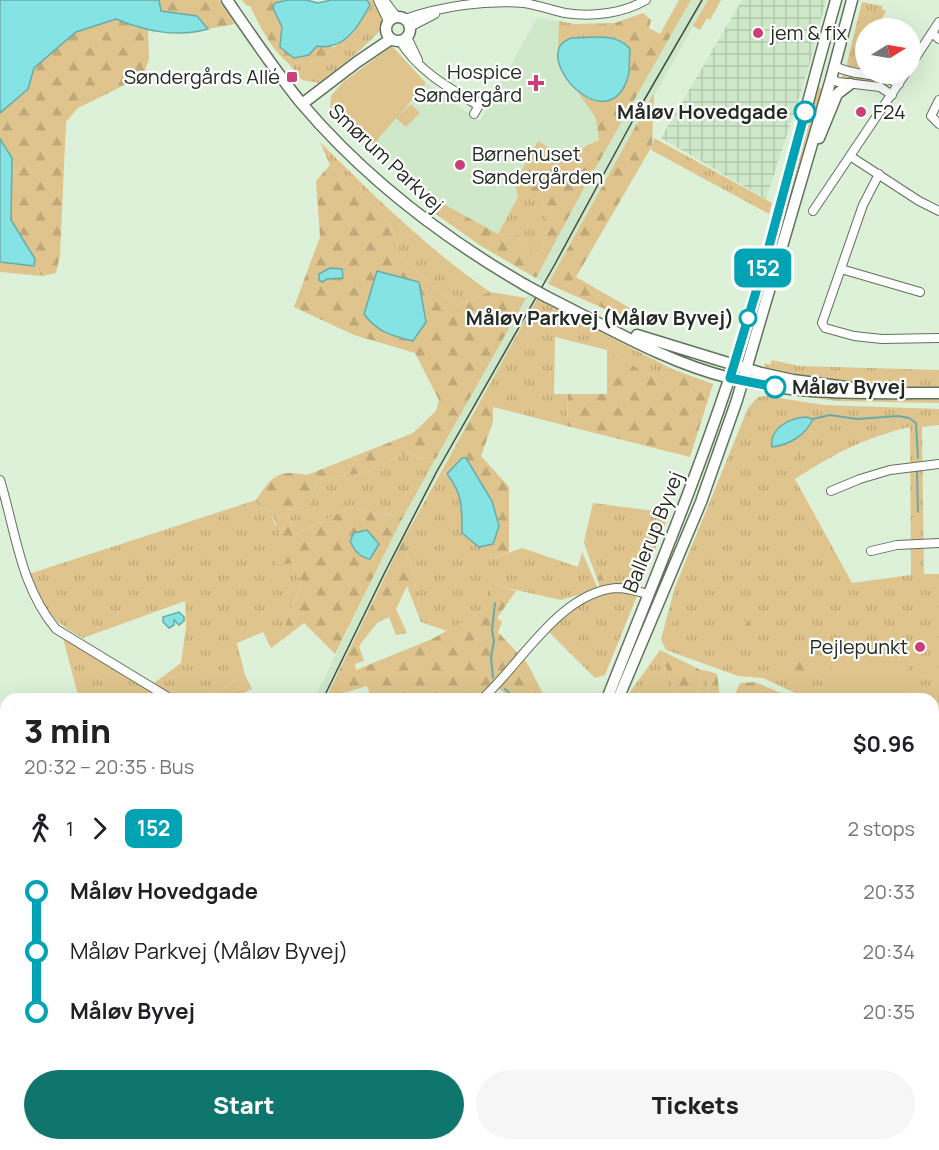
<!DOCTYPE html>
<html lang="en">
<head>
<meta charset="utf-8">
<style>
	body { margin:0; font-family:Manrope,sans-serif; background:#f6f6f6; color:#202124; height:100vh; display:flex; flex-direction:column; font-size:22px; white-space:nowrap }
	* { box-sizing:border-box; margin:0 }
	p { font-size:20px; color:#757577 }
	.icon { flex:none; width:33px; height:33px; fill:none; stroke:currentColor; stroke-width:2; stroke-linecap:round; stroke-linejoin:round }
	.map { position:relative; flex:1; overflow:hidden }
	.side { position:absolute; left:0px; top:693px; width:939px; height:458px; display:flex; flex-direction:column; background:#fff; border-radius:18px 18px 0 0; box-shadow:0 6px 24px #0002 }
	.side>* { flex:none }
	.badge { padding:0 12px; border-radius:9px; font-size:21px; line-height:39px }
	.needle { width:39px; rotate:79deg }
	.tools { position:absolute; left:855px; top:18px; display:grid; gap:12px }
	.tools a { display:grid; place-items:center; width:66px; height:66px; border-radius:50%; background:#fff; box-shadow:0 6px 24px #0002; font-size:30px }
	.map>.badge { position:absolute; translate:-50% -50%; box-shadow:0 0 0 3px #fff }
	.legs { display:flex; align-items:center; gap:9px; height:66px; padding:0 24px; font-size:20px }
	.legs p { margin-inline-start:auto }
	.summary { display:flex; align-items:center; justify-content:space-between; height:102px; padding:0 24px }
	h1 { font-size:33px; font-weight:800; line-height:45px }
	.cta { display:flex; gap:12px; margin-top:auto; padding:12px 24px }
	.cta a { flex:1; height:69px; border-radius:36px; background:#0f766e; color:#fff; font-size:24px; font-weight:800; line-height:69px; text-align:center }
	.cta a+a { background:#f6f6f6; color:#202124 }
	ul { padding:0 24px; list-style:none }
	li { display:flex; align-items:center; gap:21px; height:60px; font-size:22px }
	li i { display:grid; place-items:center; width:9px; height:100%; margin:0 8px; background:currentColor }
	li i::after { content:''; width:15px; height:15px; margin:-8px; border:4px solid; border-radius:50%; background:#fff }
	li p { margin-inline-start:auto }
	li:first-child i { background:linear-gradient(#0000 50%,currentColor 0) }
	li:last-child i { background:linear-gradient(currentColor 50%,#0000 0) }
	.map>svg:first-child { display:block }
	.built { fill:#cee8c9 }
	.industrial { fill:url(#industrial-grid) }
	.grass { fill:url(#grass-tufts); fill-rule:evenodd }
	.forest { fill:url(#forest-firs) }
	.green { fill:#dfc48d }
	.water { fill:#85e3e4; stroke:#68acaa; stroke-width:1.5 }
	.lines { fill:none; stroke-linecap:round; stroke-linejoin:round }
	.stream { stroke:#68acaa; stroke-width:2 }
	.street-casing { stroke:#60725d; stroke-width:10 }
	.secondary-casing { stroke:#60725d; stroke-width:13 }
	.street { stroke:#fff; stroke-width:8 }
	.secondary { stroke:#fff; stroke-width:10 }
	.tram { stroke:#434e42; stroke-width:1.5 }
	.secondary-bridge-casing { stroke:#60725d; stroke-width:13; stroke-linecap:butt }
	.secondary-bridge { stroke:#fff; stroke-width:10 }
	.line-1-casing { stroke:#fff; stroke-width:14 }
	.line-1 { stroke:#00a3b4; stroke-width:9 }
	.poi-dot { fill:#ca3f75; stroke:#fff; stroke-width:2 }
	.stop-1-dot { fill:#fff; stroke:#00a3b4; stroke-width:3 }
	.labels { text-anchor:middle; stroke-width:4.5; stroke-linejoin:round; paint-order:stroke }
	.poi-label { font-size:20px; fill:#232b22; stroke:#fff; text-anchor:start }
	.stop-label { font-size:20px; font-weight:bold; fill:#232b22; stroke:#fff; text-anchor:end }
	.street-label { font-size:20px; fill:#232b22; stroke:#fff }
</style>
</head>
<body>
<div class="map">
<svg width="939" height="1150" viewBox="0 0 939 1150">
	<defs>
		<pattern id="industrial-grid" width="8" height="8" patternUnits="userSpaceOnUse" patternTransform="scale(1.5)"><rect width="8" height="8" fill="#cee8c9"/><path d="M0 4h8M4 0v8" fill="none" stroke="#b1c7ac"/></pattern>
		<pattern id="grass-tufts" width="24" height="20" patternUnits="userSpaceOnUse" patternTransform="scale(1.5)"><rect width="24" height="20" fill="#dfc48d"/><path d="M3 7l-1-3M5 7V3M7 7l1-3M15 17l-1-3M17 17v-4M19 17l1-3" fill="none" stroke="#bfa979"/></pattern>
		<pattern id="forest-firs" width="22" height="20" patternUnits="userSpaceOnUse" patternTransform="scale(1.5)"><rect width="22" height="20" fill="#dfc48d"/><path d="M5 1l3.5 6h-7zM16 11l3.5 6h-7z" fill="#bfa979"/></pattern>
	</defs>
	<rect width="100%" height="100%" fill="#dcf1d8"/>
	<path class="built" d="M691,0H708L548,284L536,278L584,188Z
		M537,18L559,21V61L564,74L597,118L599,140L571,153L567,150L561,154L538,141L518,197L498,234L440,202L378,148L377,139L426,83L480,121Z
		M528,294L537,299L412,521L326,699H314L403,517Z"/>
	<path class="industrial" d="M742,0H826L808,70L766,199L661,138Z"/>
	<path class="grass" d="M367,0H375L382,17L380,31L357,53L319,83L302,80L290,65L324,59L334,47L353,33L370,5Z
		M708,0H721L710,20L707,18L700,30L693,26Z
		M862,2L882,6V9L886,11L881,20L872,26L869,25L856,47L865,54V70L846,68Z
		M559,21L575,24L615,23L616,38H571L558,49Z
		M843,73L879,79L889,85L888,87L880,83L842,78Z
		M817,85L824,91L801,162L756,317L759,297Z
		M654,138L772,203L769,214L651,150Z
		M538,141L560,154L567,150L571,153L544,161L543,201L549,225L541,252L535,254L520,235L498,234L518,197L515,182Z
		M320,142C373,195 428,249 490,292L456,306L403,258L390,224L330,165Z
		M0,262L34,266L42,276L0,272Z
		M537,299L672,369L659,377L642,371L607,350L555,337L554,394H568L567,426L493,407L482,398Z
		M772,360L799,366L939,370V389L864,387L764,368L765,363L770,365Z
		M758,389L939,397V403L837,401L758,391Z
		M766,396L824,405L939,409V425L922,427L924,574H939V739L935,749L939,753V781L933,776V699H808L763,678L738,676L666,650L661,639L675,587L748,408L758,397ZM910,427L911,575L852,583L795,479C835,453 864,438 910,427Z
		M408,452L420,459L436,458L403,517L349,508L293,536L287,510L309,506L318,479L363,473Z
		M441,472C464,482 462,511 462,533L487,545L491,559L522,548L578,567L582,552L598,589L561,600L489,584L488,608L447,631L421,622L414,575L403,540Z
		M256,500L259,507L272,512L274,523L288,537L293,563L302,582L278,643L271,648L263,632L237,643L245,675L202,699H175L154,683L181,663L186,627L185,601L83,638C50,621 43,606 29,574Z
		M593,503L670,513L640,585H606L585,537Z
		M615,592L630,593L637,596L605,675L595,678L549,632C568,608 586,599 615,592Z
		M62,634L166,699H79Z
		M660,650L677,699H627L628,695Z
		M701,670L708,671L709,699H696Z
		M933,925L939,927V1150H770L765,1145L933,1144Z
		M6,1069V1144L100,1145L97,1150H0V1071Z
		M445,1144H648L649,1150H442Z
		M374,1145H414L412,1150H388Z"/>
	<path class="forest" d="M159,0H219L235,24L208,29L197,16L161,11Z
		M242,0H288L282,1L273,8L282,27L280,47H334L324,59L290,65C271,49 261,28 250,6H247Z
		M679,0H691L584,188L536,278L481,246L433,212L440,202L498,234L520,235L535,254L541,252L549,225L543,201L526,196L524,180L544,161L571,153L599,140L596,118L577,91L587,98L595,101L624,42L616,38L615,23L643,13L651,20L649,28L660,34Z
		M116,19L137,28L148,29L149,59L143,76L78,108L66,122L60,255L56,273L42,276L34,266L35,259L11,220L12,158L0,139V113L28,89L34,68L76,32Z
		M654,93L652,146L576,277L635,311L630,320L548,284Z
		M330,165L390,224L403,258L456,306L490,292L526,298L436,458L420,459L408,452L363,473L318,479L309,506L287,510L293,536L349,508L403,517L335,654L304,623L278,643L302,582L293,563L275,565L288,537L280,538L272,512L259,507L256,500C272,476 278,469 307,475L413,433L436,411L439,400L415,353L354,335L294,307L320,237L316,181Z
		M607,350L642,371L659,377L672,369L713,384L690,457L567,426L568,394H607Z
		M482,398L493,407V422L481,456L509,487V552L491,559L487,545L492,501L461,458L447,474L441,472Z
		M795,448L801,452L796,457L783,461L779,458L783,452Z
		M585,537L606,585L600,587L584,543Z
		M403,540L414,575L421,622L407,586L396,609L407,633L396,635L389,617L377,623L359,646L364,661L355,664L356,670L432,639L488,608V583L516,591L497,618L502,622L498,632L527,663L546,699H513L498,688L487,699H372L367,686L326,698Z
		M678,600L681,605L678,611L679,619L669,626L666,622L672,602Z
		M739,619L749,623L754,628L750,636L735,628L733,621Z
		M660,650L701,670L696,699H677Z
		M790,657C799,660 805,661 807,671L802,673L789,666L787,660Z
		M708,671L717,674L720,697L733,699L740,683L755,682L795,699H709Z
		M245,675L252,689L230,699H202Z
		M374,1145L388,1150H156V1146L144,1145Z
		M648,1145H692L688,1150H649Z
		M741,1145H765L770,1150H742Z"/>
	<path class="green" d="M392,46L426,83L399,115L411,104L420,113L406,127L396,118L378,139V148L330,111L331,96L343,82Z
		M839,638L908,653L907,699H842L829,676Z"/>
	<path class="water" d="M0,0H159L161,11L197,16L208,29C178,38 144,31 116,19L76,32L34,68L28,89L0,113Z
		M288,0H306L318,3L331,0H367L370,5C359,26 344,51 317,46L309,55L294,58L280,47L282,27L273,8L275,3Z
		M571,38C590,38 617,32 630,49C629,58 630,69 628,77C610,136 545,73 560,46C562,42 567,40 571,38Z
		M0,139L12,158L11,220L35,259L34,266L0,262Z
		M330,268L342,269L343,278L327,279L322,282L319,280V274Z
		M377,271L419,282L426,322L413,341C392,336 377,332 364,314Z
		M806,417L813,419C806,435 789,445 772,447C769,428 790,418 806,417Z
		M462,458H466L492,501L499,526L493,544L479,547L462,533C462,508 463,494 447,474Z
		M367,530L379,544L370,559C360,558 354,550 350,541L354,533Z
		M179,612L184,617V621L179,625L174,620V625L169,628L163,622V617Z
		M692,1144L741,1145L742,1150H688Z"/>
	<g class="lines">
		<path class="stream" d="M813,419L830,415L857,419L898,416L909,418L916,423L918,458
			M917,471L918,512
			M493,678L491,657L494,641L492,630L495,603
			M505,689L516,699
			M569,1150L571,1144"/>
		<defs>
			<path id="street" d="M378,0L388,21
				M384,0L396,16
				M405,19C442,6 485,0 524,3C538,5 551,10 565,13C591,17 622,14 646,0
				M410,27L435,14
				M932,33L939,39
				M407,37L418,60
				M400,41C418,71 449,88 479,106
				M835,66C854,77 880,72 899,84
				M910,66L939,22
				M831,79L838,82L880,87L892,95
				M939,100L931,116L939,124
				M474,114L484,97
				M850,156L919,201L939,211
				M879,174L863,205L822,323L825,328L854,336L882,339L939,338
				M813,211L905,74
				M841,269L920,292
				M0,480C16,532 20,586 56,629L171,699
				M831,491L860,479L890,470L939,464
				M871,551L897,545L939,543
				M482,699C521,664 559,593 616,588C627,588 637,591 648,594
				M933,867L939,865
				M32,1150L46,1145L63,1144
				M122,1150L125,1144"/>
			<path id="secondary" d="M227,0C251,35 275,71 302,104C365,178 442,237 525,285
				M386 29a12 12 0 1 1 24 0a12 12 0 1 1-24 0Z
				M302,104L357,62L391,39
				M819,138L837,94L850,84
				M547,297C606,326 665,362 730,378C799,396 869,393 939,393
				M637,335L761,373L793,380L854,388
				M607,699C652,585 700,471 737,355C775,238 802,118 836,0
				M618,699L701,502L737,400L831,79L852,0
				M423,1150L426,1144
				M436,1150L438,1144"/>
		</defs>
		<use href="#street" class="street-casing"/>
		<use href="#secondary" class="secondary-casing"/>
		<use href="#street" class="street"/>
		<use href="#secondary" class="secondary"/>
		<path class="tram" d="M323,699L385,572L437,471L555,264L639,109L702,0
			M106,1150L109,1144"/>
		<defs>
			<path id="secondary-bridge" d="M525,285L547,297"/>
		</defs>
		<use href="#secondary-bridge" class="secondary-bridge-casing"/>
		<use href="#secondary-bridge" class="secondary-bridge"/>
	</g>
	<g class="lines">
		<defs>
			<path id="line-1" d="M775,387L730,378L764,265L805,112"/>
		</defs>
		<use href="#line-1" class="line-1-casing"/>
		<use href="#line-1" class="line-1"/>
	</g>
	<g class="poi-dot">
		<circle cx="758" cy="33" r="6"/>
		<rect x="286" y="71" width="12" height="12" rx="3"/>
		<path d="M533 74h6v6h6v6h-6v6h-6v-6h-6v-6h6z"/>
		<circle cx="861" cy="112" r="6"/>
		<circle cx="460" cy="165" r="6"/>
		<circle cx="920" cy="647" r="6"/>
	</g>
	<g class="stop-1-dot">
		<circle cx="805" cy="112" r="10"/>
		<circle cx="748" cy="318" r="8"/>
		<circle cx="775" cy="387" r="10"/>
	</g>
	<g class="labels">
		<g class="poi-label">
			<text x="770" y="40">jem &amp; fix</text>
			<text x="522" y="79" text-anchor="end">Hospice<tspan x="522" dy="23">Søndergård</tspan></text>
			<text x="280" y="84" text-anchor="end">Søndergårds Allé</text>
			<text x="873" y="119">F24</text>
			<text x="472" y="161">Børnehuset<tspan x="472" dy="23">Søndergården</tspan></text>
			<text x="908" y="654" text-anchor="end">Pejlepunkt</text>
		</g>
		<g class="stop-label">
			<text x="788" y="119">Måløv Hovedgade</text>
			<text x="734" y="325">Måløv Parkvej (Måløv Byvej)</text>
			<text x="792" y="394" text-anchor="start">Måløv Byvej</text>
		</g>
		<g class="street-label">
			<text transform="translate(386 158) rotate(43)" y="7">Smørum Parkvej</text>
			<text transform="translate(653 532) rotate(-68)" y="7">Ballerup Byvej</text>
		</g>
	</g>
</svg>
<div class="tools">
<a><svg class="needle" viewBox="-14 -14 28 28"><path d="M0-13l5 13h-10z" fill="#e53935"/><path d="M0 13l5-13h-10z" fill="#757577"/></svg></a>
</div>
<b class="badge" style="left:763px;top:268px;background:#00a3b4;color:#fff">152</b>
<section class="side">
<div class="summary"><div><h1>3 min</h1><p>20:32 – 20:35 · Bus</p></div><b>$0.96</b></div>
<div class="legs"><svg class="icon" aria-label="walk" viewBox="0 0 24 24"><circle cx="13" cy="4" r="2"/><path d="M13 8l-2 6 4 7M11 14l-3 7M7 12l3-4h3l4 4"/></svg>1<svg class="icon" aria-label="forward" viewBox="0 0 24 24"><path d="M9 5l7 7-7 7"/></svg><b class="badge" style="background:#00a3b4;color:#fff">152</b><p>2 stops</p></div>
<ul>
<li><i style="color:#00a3b4"></i><b>Måløv Hovedgade</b><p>20:33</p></li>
<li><i style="color:#00a3b4"></i><span>Måløv Parkvej (Måløv Byvej)</span><p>20:34</p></li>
<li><i style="color:#00a3b4"></i><b>Måløv Byvej</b><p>20:35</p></li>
</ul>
<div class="cta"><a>Start</a><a>Tickets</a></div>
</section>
</div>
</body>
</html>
